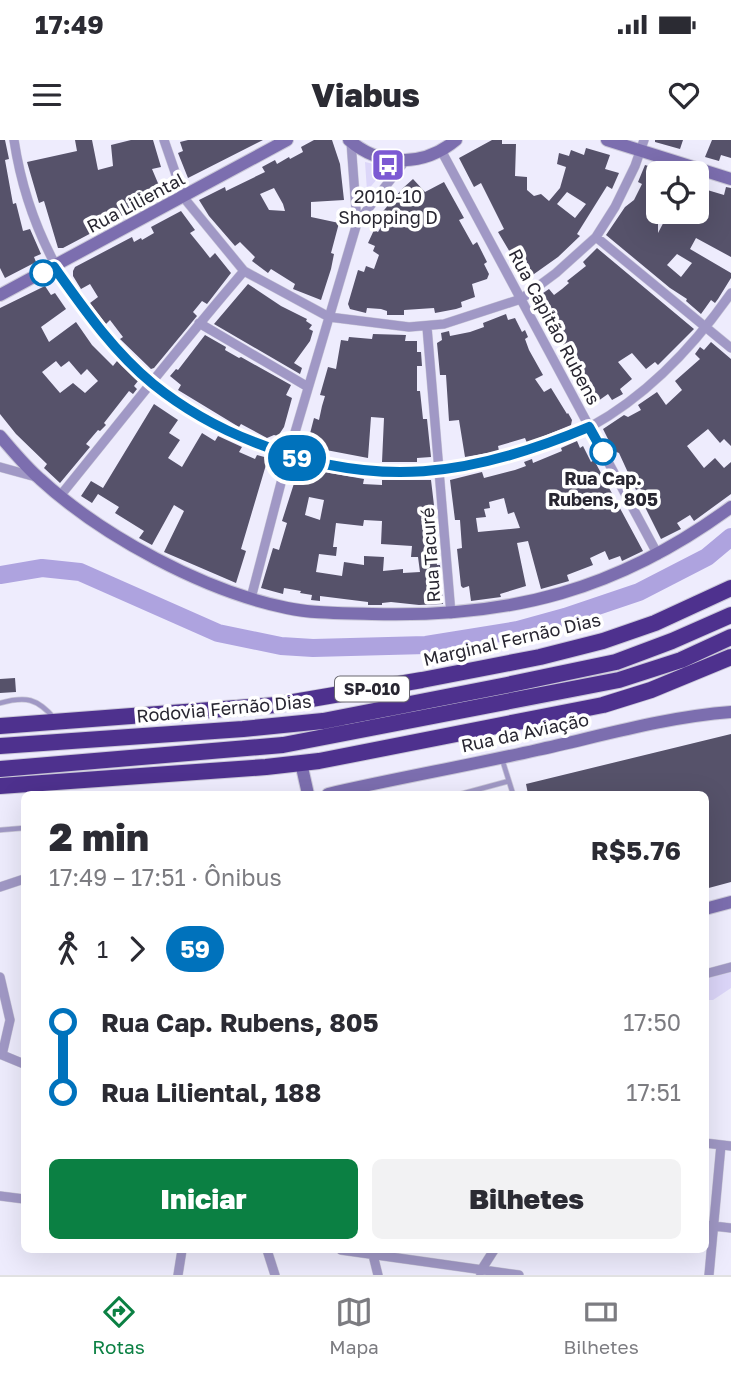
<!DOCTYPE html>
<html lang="pt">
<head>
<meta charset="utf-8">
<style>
	body { margin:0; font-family:"Golos Text",sans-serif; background:#f2f2f3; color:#2b2b33; height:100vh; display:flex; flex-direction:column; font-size:26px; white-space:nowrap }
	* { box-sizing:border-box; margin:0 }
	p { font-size:23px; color:#7c7c81 }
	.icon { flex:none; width:38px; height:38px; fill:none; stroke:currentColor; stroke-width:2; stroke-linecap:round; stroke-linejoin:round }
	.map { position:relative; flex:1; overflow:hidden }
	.details { position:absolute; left:21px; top:651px; width:688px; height:462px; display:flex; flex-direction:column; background:#fff; border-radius:10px; box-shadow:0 7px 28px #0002 }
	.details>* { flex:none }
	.badge { padding:0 14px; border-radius:23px; font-size:24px; line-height:46px }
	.fabs { position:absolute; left:646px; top:21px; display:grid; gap:14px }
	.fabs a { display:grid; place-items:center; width:63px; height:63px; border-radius:10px; background:#fff; box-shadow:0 7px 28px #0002; font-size:35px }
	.map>.badge { position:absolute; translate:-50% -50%; box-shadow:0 0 0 4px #fff }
	.legs { display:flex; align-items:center; gap:10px; height:77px; padding:0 28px; font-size:23px }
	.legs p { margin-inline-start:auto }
	.headline { display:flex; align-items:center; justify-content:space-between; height:119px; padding:0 28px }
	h1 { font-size:38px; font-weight:800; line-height:52px }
	.button { display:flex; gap:14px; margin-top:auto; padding:14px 28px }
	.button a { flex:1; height:80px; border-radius:10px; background:#0b8043; color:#fff; font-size:28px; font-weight:800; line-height:80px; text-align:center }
	.button a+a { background:#f2f2f3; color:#2b2b33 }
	ul { padding:0 28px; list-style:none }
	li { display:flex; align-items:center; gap:24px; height:70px; font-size:26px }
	li i { display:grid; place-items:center; width:10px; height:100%; margin:0 9px; background:currentColor }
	li i::after { content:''; width:18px; height:18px; margin:-9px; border:5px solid; border-radius:50%; background:#fff }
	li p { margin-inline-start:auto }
	li:first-child i { background:linear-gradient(#0000 50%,currentColor 0) }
	li:last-child i { background:linear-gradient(currentColor 50%,#0000 0) }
	.status { display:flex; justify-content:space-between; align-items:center; height:49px; padding:0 35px; background:#fff; direction:ltr }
	.status svg { height:19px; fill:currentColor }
	header { display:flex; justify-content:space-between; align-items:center; height:91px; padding:0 28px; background:#fff; font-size:32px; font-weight:800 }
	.menu { display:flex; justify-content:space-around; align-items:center; height:98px; border-top:2px solid #e1e1e2; background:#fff; font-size:19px; color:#7c7c81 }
	.menu a { display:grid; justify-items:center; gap:4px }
	.menu .current { color:#0b8043 }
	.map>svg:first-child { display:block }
	.green { fill:#dcd6f9 }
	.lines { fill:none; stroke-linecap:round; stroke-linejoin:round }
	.river { stroke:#aea3df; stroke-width:18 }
	.building { fill:#56526a; fill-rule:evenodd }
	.lane-casing { stroke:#cac8d8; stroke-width:6 }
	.street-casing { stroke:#cac8d8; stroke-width:10 }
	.secondary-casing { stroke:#cac8d8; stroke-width:14 }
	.highway-casing { stroke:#cac8d8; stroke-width:18 }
	.lane { stroke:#a098c5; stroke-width:4.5 }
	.street { stroke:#a098c5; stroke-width:9 }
	.secondary { stroke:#7c6eaf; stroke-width:12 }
	.highway { stroke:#4e318e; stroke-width:16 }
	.line-1-casing { stroke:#fff; stroke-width:16 }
	.line-1 { stroke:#0072bc; stroke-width:10 }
	.stop-1-dot { fill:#fff; stroke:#0072bc; stroke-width:3.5 }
	.labels { text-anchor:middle; stroke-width:7; stroke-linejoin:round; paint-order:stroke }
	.shield { fill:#fff; stroke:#68676f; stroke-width:2 }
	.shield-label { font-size:16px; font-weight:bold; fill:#282631 }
	.poi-label { font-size:18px; fill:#282631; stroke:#fff }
	.street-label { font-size:18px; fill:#282631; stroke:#fff }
	.stop-label { font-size:18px; font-weight:bold; fill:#282631; stroke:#fff }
</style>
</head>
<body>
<div class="status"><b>17:49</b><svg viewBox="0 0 49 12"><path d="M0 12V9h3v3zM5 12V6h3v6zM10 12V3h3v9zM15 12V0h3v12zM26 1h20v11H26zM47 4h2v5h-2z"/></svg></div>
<header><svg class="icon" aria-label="menu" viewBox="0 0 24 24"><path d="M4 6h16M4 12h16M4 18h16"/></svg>Viabus<svg class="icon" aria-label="heart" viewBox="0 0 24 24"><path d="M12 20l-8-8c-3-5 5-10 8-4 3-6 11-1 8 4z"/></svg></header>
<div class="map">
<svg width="731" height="1135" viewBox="0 0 731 1135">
	<rect width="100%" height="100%" fill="#eeecfd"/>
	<path class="green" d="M365,22L387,27L367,51Z
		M731,830V848L713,860H705V838Z"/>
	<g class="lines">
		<path class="river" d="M0,435L42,428L80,432L218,493L281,506L313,508L426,505L518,490L565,477L639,452L707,417L731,397"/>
	</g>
	<path class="building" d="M0,0H5L9,19L5,20L13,64L16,63L23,91L30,89L41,114L34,117L36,122L5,138L0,128Z
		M75,0H92L98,30L113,26L111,5L131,0H153L161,27L152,29L163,55L116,79L114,75L94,85L97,90L63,108H58L44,61L39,63L27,22L77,11Z
		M188,0H263L188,38L178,13L183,11L180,2Z
		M314,0H332L340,24L344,60L311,62V77L339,83L331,113L334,114L331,129L321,160L293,149L295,144L271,129L268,133L252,121L255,117L240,102L235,106L209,76L199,60L225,47L226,51L265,32L262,27L275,20L277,24L289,17L290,19L303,12L301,7ZM274,48L283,64L285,71L269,70L260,54Z
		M492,0H502V4H516L515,36L527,37V50L534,56L541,54L549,61L560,48L566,27L557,24L559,13L569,16L571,10L584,15L586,8L610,15L605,29L619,33L612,49L607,46L577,94L580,96L558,117L527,139L522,138L518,132L521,131L498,92L504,89L481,43L474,47L459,18ZM567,52L586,64L575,78L557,64Z
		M655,0H683L680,9L655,2Z
		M712,0H731V18L721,15L719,21L705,17Z
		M645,25L658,29V93L669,72H696V52L703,54L704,49L724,55L726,47L731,48V117L696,98L690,109L731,133V138L718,159L715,163L711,160L701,174L686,161L687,159L670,148L606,95L625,67L634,60L642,44L638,42ZM677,114L692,123L681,137L667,125Z
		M413,39L425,52L444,42L464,78L459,80L473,105L477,102L487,122L484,124L489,134L487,139L472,144L475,157L461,162L462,167L456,169L435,173L434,168L404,170V175H387V171L381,169L367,168L366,173L350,169L348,164L358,130L364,132L366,126L374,129L379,115L373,111L375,106L368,103L374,90L378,92L385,80L379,76L402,49Z
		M181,71L195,90L190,93L203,109L210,118L215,113L231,133L207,164L202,161L193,172L197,176L154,228L151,229L120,199L123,197L110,180L106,184L90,163L98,157L90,144L81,149L73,136V131L75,127L132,97L134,102L141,98L142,100L154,93L151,87Z
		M597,108L694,189L658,225L655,222L646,229L632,213L618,222L632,239L620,249L623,254L612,260L608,254L591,266L576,239L581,237L562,202L556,201L533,160L549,149L554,155L562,149L569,143L567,141L586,126L583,122Z
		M248,144L281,166L307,179L306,181L312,185L309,189L313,191L310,201L294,223L302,228L300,234L214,184Z
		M45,146L51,155L55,153L66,169L41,187L49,202L76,182L92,205L113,226L117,221L138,241L134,246L137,249L133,254L129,251L104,283L106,285L100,291L98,290L86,304L90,307L60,343L44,328L47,324L16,294L0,274V168ZM56,221L61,227L69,221L81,235L87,229L98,241L85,253L73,243L60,253L42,232Z
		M506,174L508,180L515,178L522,192L525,190L528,197L525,199L529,210L543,235L535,239L544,252L551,248L567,274L568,273L572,280L571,285L527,303L525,298L498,306L499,311L465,317L459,280L449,281L446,235H440L437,203L442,200L441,193L449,191L450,196L470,192L484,187L483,183Z
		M373,194L406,195L405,201H417V212H421L422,226H417V251H420L423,279H427L431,317L417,318V322H382L384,278L371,277L368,318L326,310L325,316L306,309L314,278L319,280L322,266L325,256L320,255L328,227L336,229L341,200L348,201L349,197L372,199Z
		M205,195L226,207L225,210L239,218L241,217L291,245L286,255L292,258L284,287L278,296L274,295L267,298L241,284L239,287L178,250L181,245L170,236L176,229L178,230Z
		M711,202L731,219V306L724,299L720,303L708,289L687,306L704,328L715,318L724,328L731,322V354L694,381L690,375L677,383L681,389L661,399L643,363L647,361L640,348L636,350L619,313L614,311L603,289L624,275L628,277L641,270L638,265L657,252L666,265L682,250L675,241L700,219L695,214L700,207L704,210Z
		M154,264L178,280L169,293L180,300L168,318L182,327L202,293L215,301L218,296L242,307L239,312L255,319L257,315L268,318L241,409L246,411L236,443L164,412L184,371L174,365L152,405L139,398L144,391L115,373L119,367L98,354L92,363L81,356L91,341L103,348Z
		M577,301L580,308L583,306L591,322L594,320L643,411L622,421L620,416L609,420L605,411L590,418L593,425L567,435L569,441L541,449L528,401L517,403L526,446L500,454L501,457L471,461L469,446L463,448L461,446L457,409L462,408L460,380H455L450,340L482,332L484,338L515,330L526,326L524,322L532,319L533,323L562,311L561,308ZM504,358L508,374L514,372L520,388L478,392L476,378L486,377L484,369L490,368L489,362Z
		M303,330L323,335L324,332L364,339L363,344L382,345V340H431L436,382H431L437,425H440L443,464L419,465L391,462L382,463V465H368V462L320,456V461L311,460L312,455L300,453L301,451L284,448L283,454L261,448L273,408L279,410L287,383L282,381L297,334L302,335ZM309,357L324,360L320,380L305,375ZM364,380L382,381L381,404L412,406L411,417H418L420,432L403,433V429L383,431L384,417L364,416V425L344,422L342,436L316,432L319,414L336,416L337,407H333L336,383L363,386Z
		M15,538L16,552L0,553V539Z
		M731,594V742L705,749V654H528L526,644Z"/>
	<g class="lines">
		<defs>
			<path id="lane" d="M0,563C26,556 37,558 55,579
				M502,619L513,654
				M461,654L509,641
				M0,690L24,688"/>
			<path id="street" d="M14,0C41,179 186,309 364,332C398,336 436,331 469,325C510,318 553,307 590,287C648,255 694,206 731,153
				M164,0L184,58L244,131L329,177L409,187L444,184L521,159L556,133L596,97L615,67L635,26L644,0
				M442,12L658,415
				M357,83L405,21
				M596,97L731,208
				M199,183L308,247
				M427,187L451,474
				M0,327L36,337
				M60,356C121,281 181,204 244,131
				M251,458L288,316L357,83L351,2
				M0,747L24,739
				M705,834L731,827
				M0,837L10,880L2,915
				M0,914L24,924
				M705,1003L731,1006
				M0,1056L24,1059
				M705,1085L731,1088
				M267,1110L275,1135
				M341,1110L519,1135
				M376,1110L373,1115L378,1135
				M480,1132L494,1110
				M178,1135L182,1110
				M709,1135L721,1005"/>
			<path id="secondary" d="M349,0C381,28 425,26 456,0
				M607,0L731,39
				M0,155L287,0
				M0,296C13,311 25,326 40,339C102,396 204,451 287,468C315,474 344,473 372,474C511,478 618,450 731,367
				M301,623L308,654
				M328,654C397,638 467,626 537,610C601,596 665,577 731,572
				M705,769L731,762"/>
			<path id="highway" d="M0,586L276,565L422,540L540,517L603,501L655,483L731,448
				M0,606L243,589L323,581L507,545L616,522L672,501L731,475
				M0,629L283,605L619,540L681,520L731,497
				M0,646L266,627L319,621L603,565L651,550L731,517"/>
		</defs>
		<use href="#lane" class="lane-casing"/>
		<use href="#street" class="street-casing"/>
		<use href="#secondary" class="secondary-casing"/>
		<use href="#highway" class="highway-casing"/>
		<use href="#lane" class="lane"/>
		<use href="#street" class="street"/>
		<use href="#secondary" class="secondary"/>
		<use href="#highway" class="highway"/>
	</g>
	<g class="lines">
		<defs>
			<path id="line-1" d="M43,133L54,127C84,169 113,211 153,244C184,269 218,288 254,302C376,351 472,336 589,287L603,312"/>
		</defs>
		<use href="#line-1" class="line-1-casing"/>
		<use href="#line-1" class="line-1"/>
	</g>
	<defs>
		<symbol id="bus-square" viewBox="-11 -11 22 22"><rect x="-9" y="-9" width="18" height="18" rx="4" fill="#7c59d3" stroke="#fff"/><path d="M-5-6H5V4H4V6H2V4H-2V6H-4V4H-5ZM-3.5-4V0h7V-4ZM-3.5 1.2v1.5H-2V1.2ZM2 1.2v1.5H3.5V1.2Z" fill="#fff"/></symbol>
	</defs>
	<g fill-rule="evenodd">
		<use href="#bus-square" x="369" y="6" width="38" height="38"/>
	</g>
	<g class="stop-1-dot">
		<circle cx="43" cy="133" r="12"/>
		<circle cx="603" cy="312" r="12"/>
	</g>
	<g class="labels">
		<rect class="shield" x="335" y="536.5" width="74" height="25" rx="5"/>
		<g class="shield-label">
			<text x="372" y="555">SP-010</text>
		</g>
		<g class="poi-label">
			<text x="388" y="63">2010-10<tspan x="388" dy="21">Shopping D</tspan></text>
		</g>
		<g class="street-label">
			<text transform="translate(136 63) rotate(-28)" y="6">Rua Liliental</text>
			<text transform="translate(554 187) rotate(62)" y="6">Rua Capitão Rubens</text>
			<text transform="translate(431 415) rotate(-94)" y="6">Rua Tacuré</text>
			<text transform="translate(512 500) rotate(-13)" y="6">Marginal Fernão Dias</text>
			<text transform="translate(224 569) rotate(-5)" y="6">Rodovia Fernão Dias</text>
			<text transform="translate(525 593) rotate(-12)" y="6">Rua da Aviação</text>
		</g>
		<g class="stop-label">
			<text x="603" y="345">Rua Cap.<tspan x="603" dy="21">Rubens, 805</tspan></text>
		</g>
	</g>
</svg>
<div class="fabs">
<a><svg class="icon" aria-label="locate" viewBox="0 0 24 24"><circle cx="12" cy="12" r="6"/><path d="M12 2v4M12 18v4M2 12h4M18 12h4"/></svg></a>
</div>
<b class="badge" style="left:297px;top:318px;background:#0072bc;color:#fff">59</b>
<section class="details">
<div class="headline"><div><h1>2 min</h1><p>17:49 – 17:51 · Ônibus</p></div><b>R$5.76</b></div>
<div class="legs"><svg class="icon" aria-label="walk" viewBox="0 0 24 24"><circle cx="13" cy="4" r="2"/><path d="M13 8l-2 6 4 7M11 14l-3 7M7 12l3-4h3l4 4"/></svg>1<svg class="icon" aria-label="forward" viewBox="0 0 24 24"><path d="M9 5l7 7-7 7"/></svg><b class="badge" style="background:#0072bc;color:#fff">59</b></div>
<ul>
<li><i style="color:#0072bc"></i><b>Rua Cap. Rubens, 805</b><p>17:50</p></li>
<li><i style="color:#0072bc"></i><b>Rua Liliental, 188</b><p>17:51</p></li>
</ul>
<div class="button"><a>Iniciar</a><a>Bilhetes</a></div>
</section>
</div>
<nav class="menu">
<a class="current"><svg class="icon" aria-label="directions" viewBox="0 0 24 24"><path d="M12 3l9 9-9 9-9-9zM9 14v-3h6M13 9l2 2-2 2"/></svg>Rotas</a>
<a><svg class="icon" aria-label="map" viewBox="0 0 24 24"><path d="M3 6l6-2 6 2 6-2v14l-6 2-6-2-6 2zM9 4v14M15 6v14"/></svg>Mapa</a>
<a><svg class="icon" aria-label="tickets" viewBox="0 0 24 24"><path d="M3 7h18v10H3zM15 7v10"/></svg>Bilhetes</a>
</nav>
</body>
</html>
